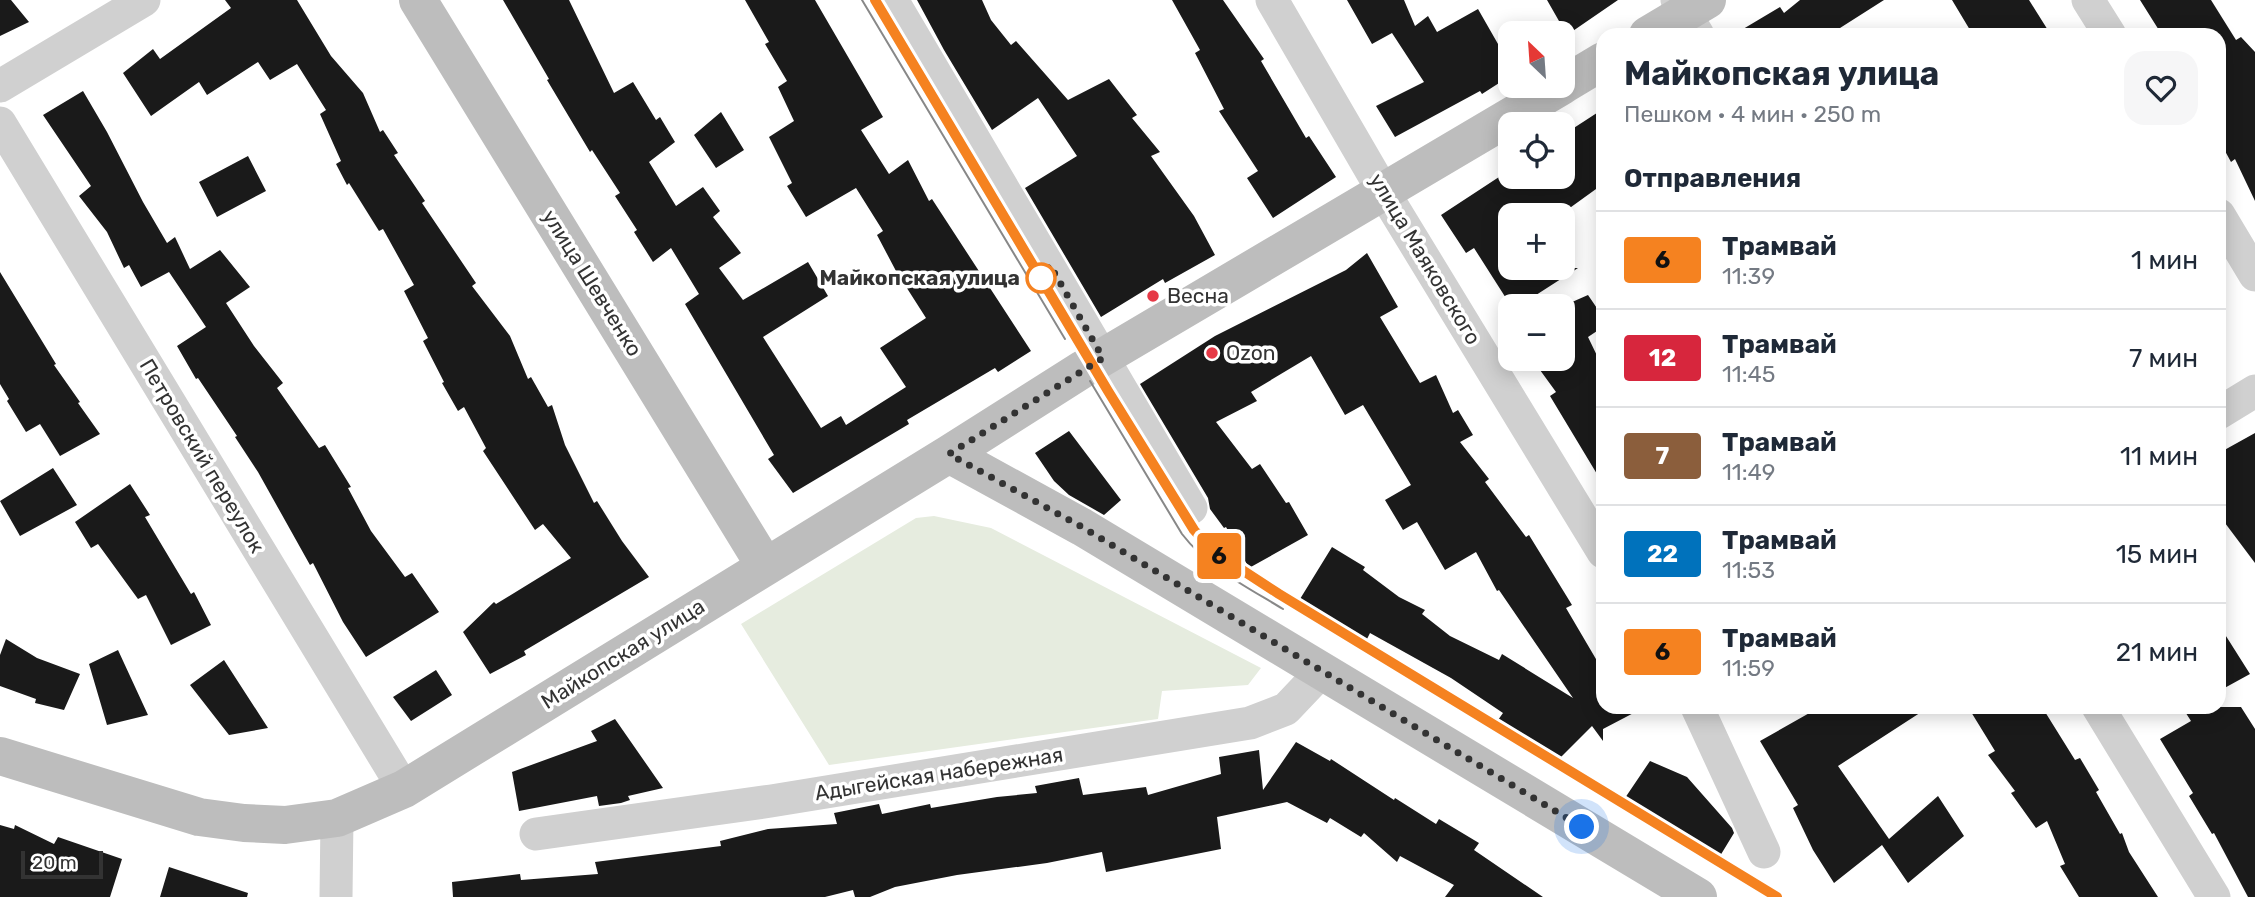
<!DOCTYPE html>
<html lang="ru">
<head>
<meta charset="utf-8">
<style>
	body { margin:0; font-family:Rubik,sans-serif; background:#f6f6f7; color:#1f2937; height:100vh; display:flex; flex-direction:column; font-size:26px; white-space:nowrap }
	* { box-sizing:border-box; margin:0 }
	p { font-size:23px; color:#747a83 }
	.icon { flex:none; width:38px; height:38px; fill:none; stroke:currentColor; stroke-width:2; stroke-linecap:round; stroke-linejoin:round }
	.map { position:relative; flex:1; overflow:hidden }
	.side { position:absolute; left:1596px; top:28px; width:630px; height:686px; display:flex; flex-direction:column; background:#fff; border-radius:21px; box-shadow:0 4px 18px #0003 }
	.side>* { flex:none }
	.badge { padding:0 14px; border-radius:5px; font-size:24px; line-height:46px }
	.needle { width:46px; rotate:335deg }
	.tools { position:absolute; left:1498px; top:21px; display:grid; gap:14px }
	.tools a { display:grid; place-items:center; width:77px; height:77px; border-radius:14px; background:#fff; box-shadow:0 4px 18px #0003; font-size:35px }
	.scale { position:absolute; left:21px; bottom:18px; width:82px; box-sizing:border-box; padding-left:7px; border:4px solid #333; border-top:0; font-size:19px; line-height:24px; white-space:nowrap; color:#333; -webkit-text-stroke:5px #fff; paint-order:stroke }
	.you { position:absolute; width:35px; height:35px; margin:-18px; border:5px solid #fff; border-radius:50%; background:#1a73e8; box-shadow:0 0 0 10px #1a73e833 }
	.map>.badge { position:absolute; translate:-50% -50%; box-shadow:0 0 0 4px #fff }
	h2 { padding:0 28px; font-size:26px; line-height:63px }
	.round { display:grid; place-items:center; flex:none; width:74px; height:74px; border-radius:21px; background:#f6f6f7 }
	.head { display:flex; align-items:center; justify-content:space-between; height:119px; padding:0 28px }
	h1 { font-size:33px; font-weight:700; line-height:52px }
	ul { padding:0; list-style:none }
	li { display:flex; align-items:center; gap:21px; height:98px; padding:0 28px; border-top:2px solid #e0e1e3 }
	li div { flex:1 }
	li b { display:block; font-size:26px }
	li em { font-style:normal }
	li .badge { min-width:77px; font-weight:700; text-align:center }
	.map>svg:first-child { display:block }
	.green { fill:#e6ecdf }
	.building { fill:#1a1a1a }
	.lines { fill:none; stroke-linecap:round; stroke-linejoin:round }
	.street { stroke:#d0d0d0; stroke-width:33 }
	.secondary { stroke:#bdbdbd; stroke-width:38 }
	.tram { stroke:#888; stroke-width:2 }
	.line-casing { stroke:#fff; stroke-width:16 }
	.line { stroke:#f58220; stroke-width:10 }
	.walk { stroke:#333; stroke-width:7; stroke-dasharray:0 12.6 }
	.stop-dot { fill:#fff; stroke:#f58220; stroke-width:3.5 }
	.poi-dot { fill:#e63946; stroke:#fff; stroke-width:2.5 }
	.labels { text-anchor:middle; stroke-width:7; stroke-linejoin:round; paint-order:stroke }
	.street-label { font-size:21px; fill:#333; stroke:#fff }
	.stop-label { font-size:21px; font-weight:bold; fill:#333; stroke:#fff; text-anchor:end }
	.poi-label { font-size:21px; fill:#333; stroke:#fff; text-anchor:start }
</style>
</head>
<body>
<div class="map">
<svg width="2255" height="897" viewBox="0 0 2255 897">
	<rect width="100%" height="100%" fill="#fff"/>
	<path class="green" d="M934,516L991,528L1261,668L1248,685L1162,691L1158,719L829,765L741,624L916,518Z"/>
	<path class="building" d="M0,0H11L29,22L0,36Z
		M225,0H297L331,56L363,93L380,132L383,130L398,153L394,155L425,201L422,203L476,283L472,286L510,336L528,379L531,377L548,407L552,405L565,445L594,503L597,501L622,541L649,577L524,651L526,655L490,674L463,632L494,602L496,604L571,558L543,524L535,530L483,451L486,448L464,407L458,411L442,383L444,382L423,341L428,338L404,291L414,285L383,229L379,231L349,183L347,185L336,164L341,161L320,114L326,110L297,64L270,80L258,62L207,95L199,82L151,116L123,73L153,49L160,59L231,8Z
		M503,0H569L614,93L633,82L656,120L660,117L675,142L649,162L676,206L703,187L720,211L713,217L741,253L719,268L743,300L808,262L828,296L763,337L821,428L841,416L846,425L906,387L880,348L926,318L896,271L877,235L883,231L856,188L806,217L787,186L792,183L769,137L794,121L778,87L787,81L765,44L769,42L745,0H815L883,117L861,130L889,174L908,160L929,201L932,199L1031,351L998,372L995,368L907,420L909,424L793,493L768,459L774,455L685,304L699,294L671,248L653,262L634,232L637,230L615,196L620,193L592,150L590,152L547,80L549,79Z
		M917,0H982L991,20L1011,45L1016,41L1068,100L1109,79L1137,115L1132,118L1160,152L1151,156L1194,216L1215,255L1165,283L1163,279L1101,317L1025,188L1077,156L1038,98L992,130L944,50Z
		M1172,0H1223L1264,59L1261,61L1306,138L1309,136L1336,177L1273,218L1247,178L1258,171L1219,111L1224,109L1195,53L1200,50Z
		M1347,0H1404L1415,26L1428,16L1437,32L1478,9L1510,65V76L1482,94L1480,91L1395,137L1376,106L1424,82L1392,33L1372,44Z
		M1547,0H1618L1567,35Z
		M1800,0H1884L1829,35H1733L1780,7L1784,13Z
		M1952,0H2029L2051,35H1973Z
		M2140,0H2211L2236,40L2241,37L2255,52V201L2235,159L2231,162L2219,140V35H2162Z
		M83,91L107,132L143,202L167,243L175,237L190,269L220,250L250,287L226,303L254,346L283,383L277,388L319,448L325,445L351,487L348,488L371,531L405,577L412,573L439,612L366,657L343,622L313,563L310,565L258,472L235,437L237,436L198,378L196,379L177,346L206,327L169,272L141,287L129,265L124,268L107,232L79,196L91,186L43,115Z
		M1603,109V184L1560,215H1510V268H1578L1519,306H1511L1474,248L1466,253L1441,215L1499,177H1563V135Z
		M721,112L744,150L716,168L694,135Z
		M248,156L266,191L217,217L199,182Z
		M1367,253L1398,307L1380,317L1420,383L1436,375L1453,413L1458,410L1473,435L1460,442L1489,479L1485,482L1526,537L1529,535L1572,605L1566,608L1603,671V707H1645L1603,729V741L1592,726L1561,757L1521,733L1519,735L1498,720L1503,713L1451,678L1370,633L1366,641L1300,599L1332,547L1365,567L1363,570L1399,597L1425,610L1422,614L1450,636L1499,660L1502,654L1573,698L1499,590L1497,591L1476,552L1445,570L1417,522L1403,530L1385,500L1411,485L1363,405L1345,415L1311,356L1251,392L1257,401L1216,422L1252,469L1260,464L1286,503L1289,502L1308,535L1249,568L1226,527L1224,528L1210,509L1208,498L1140,384L1215,336L1346,270Z
		M0,272L56,364L54,365L80,402L78,403L100,434L60,456L40,424L26,432L7,401L9,399L0,384Z
		M1588,295L1603,317V327L1588,337L1603,368V484L1550,396L1556,392L1532,359H1563V306Z
		M1069,431L1121,500L1104,515L1069,495L1054,481L1035,453Z
		M2255,433V563L2219,515V453Z
		M53,468L77,505L20,536L0,501Z
		M130,484L150,515L145,517L191,594L194,592L211,625L171,645L146,595L138,599L98,544L91,548L75,522Z
		M2219,625L2250,674L2219,691Z
		M6,639L37,658L80,674L64,710L35,703L36,699L0,686V655Z
		M118,650L148,715L107,725L89,664Z
		M224,660L268,728L229,735L190,685Z
		M436,670L452,695L411,721L393,697Z
		M1820,707H1929L1838,766L1889,839L1938,796L1964,836L1908,883L1882,845L1834,883L1813,850L1793,808L1798,805L1760,741Z
		M1968,707H2042L2075,760L2080,758L2099,790L2096,792L2120,834L2122,833L2129,852L2158,897H2079L2060,866L2065,864L2047,821L2036,828L2011,793L2015,791L1988,755L1995,751Z
		M2182,707H2241L2255,729V897H2248L2214,833L2212,834L2189,796L2193,793L2160,739L2191,721Z
		M615,719L663,788L628,796L630,800L621,803L599,806L597,796L519,811L512,772L597,741L591,731Z
		M1296,742L1330,761L1331,759L1394,800L1395,798L1436,824L1439,819L1479,843L1474,850L1543,897H1445L1454,885L1400,856L1397,862L1364,833L1361,837L1330,818L1327,823L1287,802L1217,817L1221,849L1106,872L1102,852L1047,863L957,875L895,887L870,897H855L853,890L825,897H453L452,882L520,874L521,880L598,874L595,862L721,846L720,841L768,829L837,824L834,813L879,804L882,814L930,804L931,808L997,797L1037,793L1035,786L1079,778L1083,795L1146,787L1148,795L1221,774L1219,757L1259,750L1263,790Z
		M1650,761L1687,777L1732,828L1734,833L1720,856L1625,798Z
		M0,825L14,829L15,825L54,844L58,837L122,859L110,897H0Z
		M169,867L248,893L247,897H160Z"/>
	<g class="lines">
		<path class="street" d="M892,0L1191,508
			M1272,0L1383,191L1603,552
			M1677,0L1698,35
			M2088,0L2110,35
			M0,86L144,0
			M0,123L404,789
			M2219,215L2255,275
			M2219,413L2255,391
			M1697,707L1764,852
			M2098,707L2214,897
			M536,834L771,801L1250,723L1286,709L1323,670
			M336,897L337,818"/>
		<path class="secondary" d="M418,0L765,566
			M1648,35L1707,0
			M1563,85L1603,61
			M949,454L1082,527L1698,897
			M0,756L199,817L244,823L285,825L337,818L404,789L949,454L1083,369L1562,86"/>
		<path class="tram" d="M862,0L1065,339
			M875,0L1108,391L1194,530L1213,551L1279,594L1777,897
			M1090,381L1182,534C1208,568 1247,587 1283,609"/>
	</g>
	<g class="lines">
		<defs>
			<path id="line" d="M875,0L1108,391L1194,530L1213,551L1279,594L1777,897"/>
		</defs>
		<use href="#line" class="line-casing"/>
		<use href="#line" class="line"/>
		<path class="walk" d="M1041,278L1050,265L1103,358L949,454L1082,527L1582,827"/>
	</g>
	<circle class="stop-dot" cx="1041" cy="278" r="14"/>
	<g class="poi-dot">
		<circle cx="1153" cy="296" r="7"/>
		<circle cx="1212" cy="353" r="7"/>
	</g>
	<g class="labels">
		<g class="street-label">
			<text transform="translate(1425 259) rotate(59)" y="7">улица Маяковского</text>
			<text transform="translate(592 283) rotate(58)" y="7">улица Шевченко</text>
			<text transform="translate(202 456) rotate(59)" y="7">Петровский переулок</text>
			<text transform="translate(623 654) rotate(-32)" y="7">Майкопская улица</text>
			<text transform="translate(939 774) rotate(-9)" y="7">Адыгейская набережная</text>
		</g>
		<g class="stop-label">
			<text x="1020" y="285">Майкопская улица</text>
		</g>
		<g class="poi-label">
			<text x="1167" y="303">Весна</text>
			<text x="1226" y="360">Ozon</text>
		</g>
	</g>
</svg>
<div class="tools">
<a><svg class="needle" viewBox="-14 -14 28 28"><path d="M0-13l5 13h-10z" fill="#e53935"/><path d="M0 13l5-13h-10z" fill="#747a83"/></svg></a>
<a><svg class="icon" aria-label="locate" viewBox="0 0 24 24"><circle cx="12" cy="12" r="6"/><path d="M12 2v4M12 18v4M2 12h4M18 12h4"/></svg></a>
<a>+</a>
<a>−</a>
</div>
<div class="scale">20 m</div>
<div class="you" style="left:1582px;top:827px"></div>
<b class="badge" style="left:1219px;top:556px;background:#f58220;color:#111">6</b>
<section class="side">
<div class="head"><div><h1>Майкопская улица</h1><p>Пешком · 4 мин · 250 m</p></div><a class="round"><svg class="icon" aria-label="heart" viewBox="0 0 24 24"><path d="M12 20l-8-8c-3-5 5-10 8-4 3-6 11-1 8 4z"/></svg></a></div>
<h2>Отправления</h2>
<ul>
<li><span class="badge" style="background:#f58220;color:#111">6</span><div><b>Трамвай</b><p>11:39</p></div><em>1 мин</em></li>
<li><span class="badge" style="background:#d7263d;color:#fff">12</span><div><b>Трамвай</b><p>11:45</p></div><em>7 мин</em></li>
<li><span class="badge" style="background:#8b5e3c;color:#fff">7</span><div><b>Трамвай</b><p>11:49</p></div><em>11 мин</em></li>
<li><span class="badge" style="background:#0072bc;color:#fff">22</span><div><b>Трамвай</b><p>11:53</p></div><em>15 мин</em></li>
<li><span class="badge" style="background:#f58220;color:#111">6</span><div><b>Трамвай</b><p>11:59</p></div><em>21 мин</em></li>
</ul>
</section>
</div>
</body>
</html>
